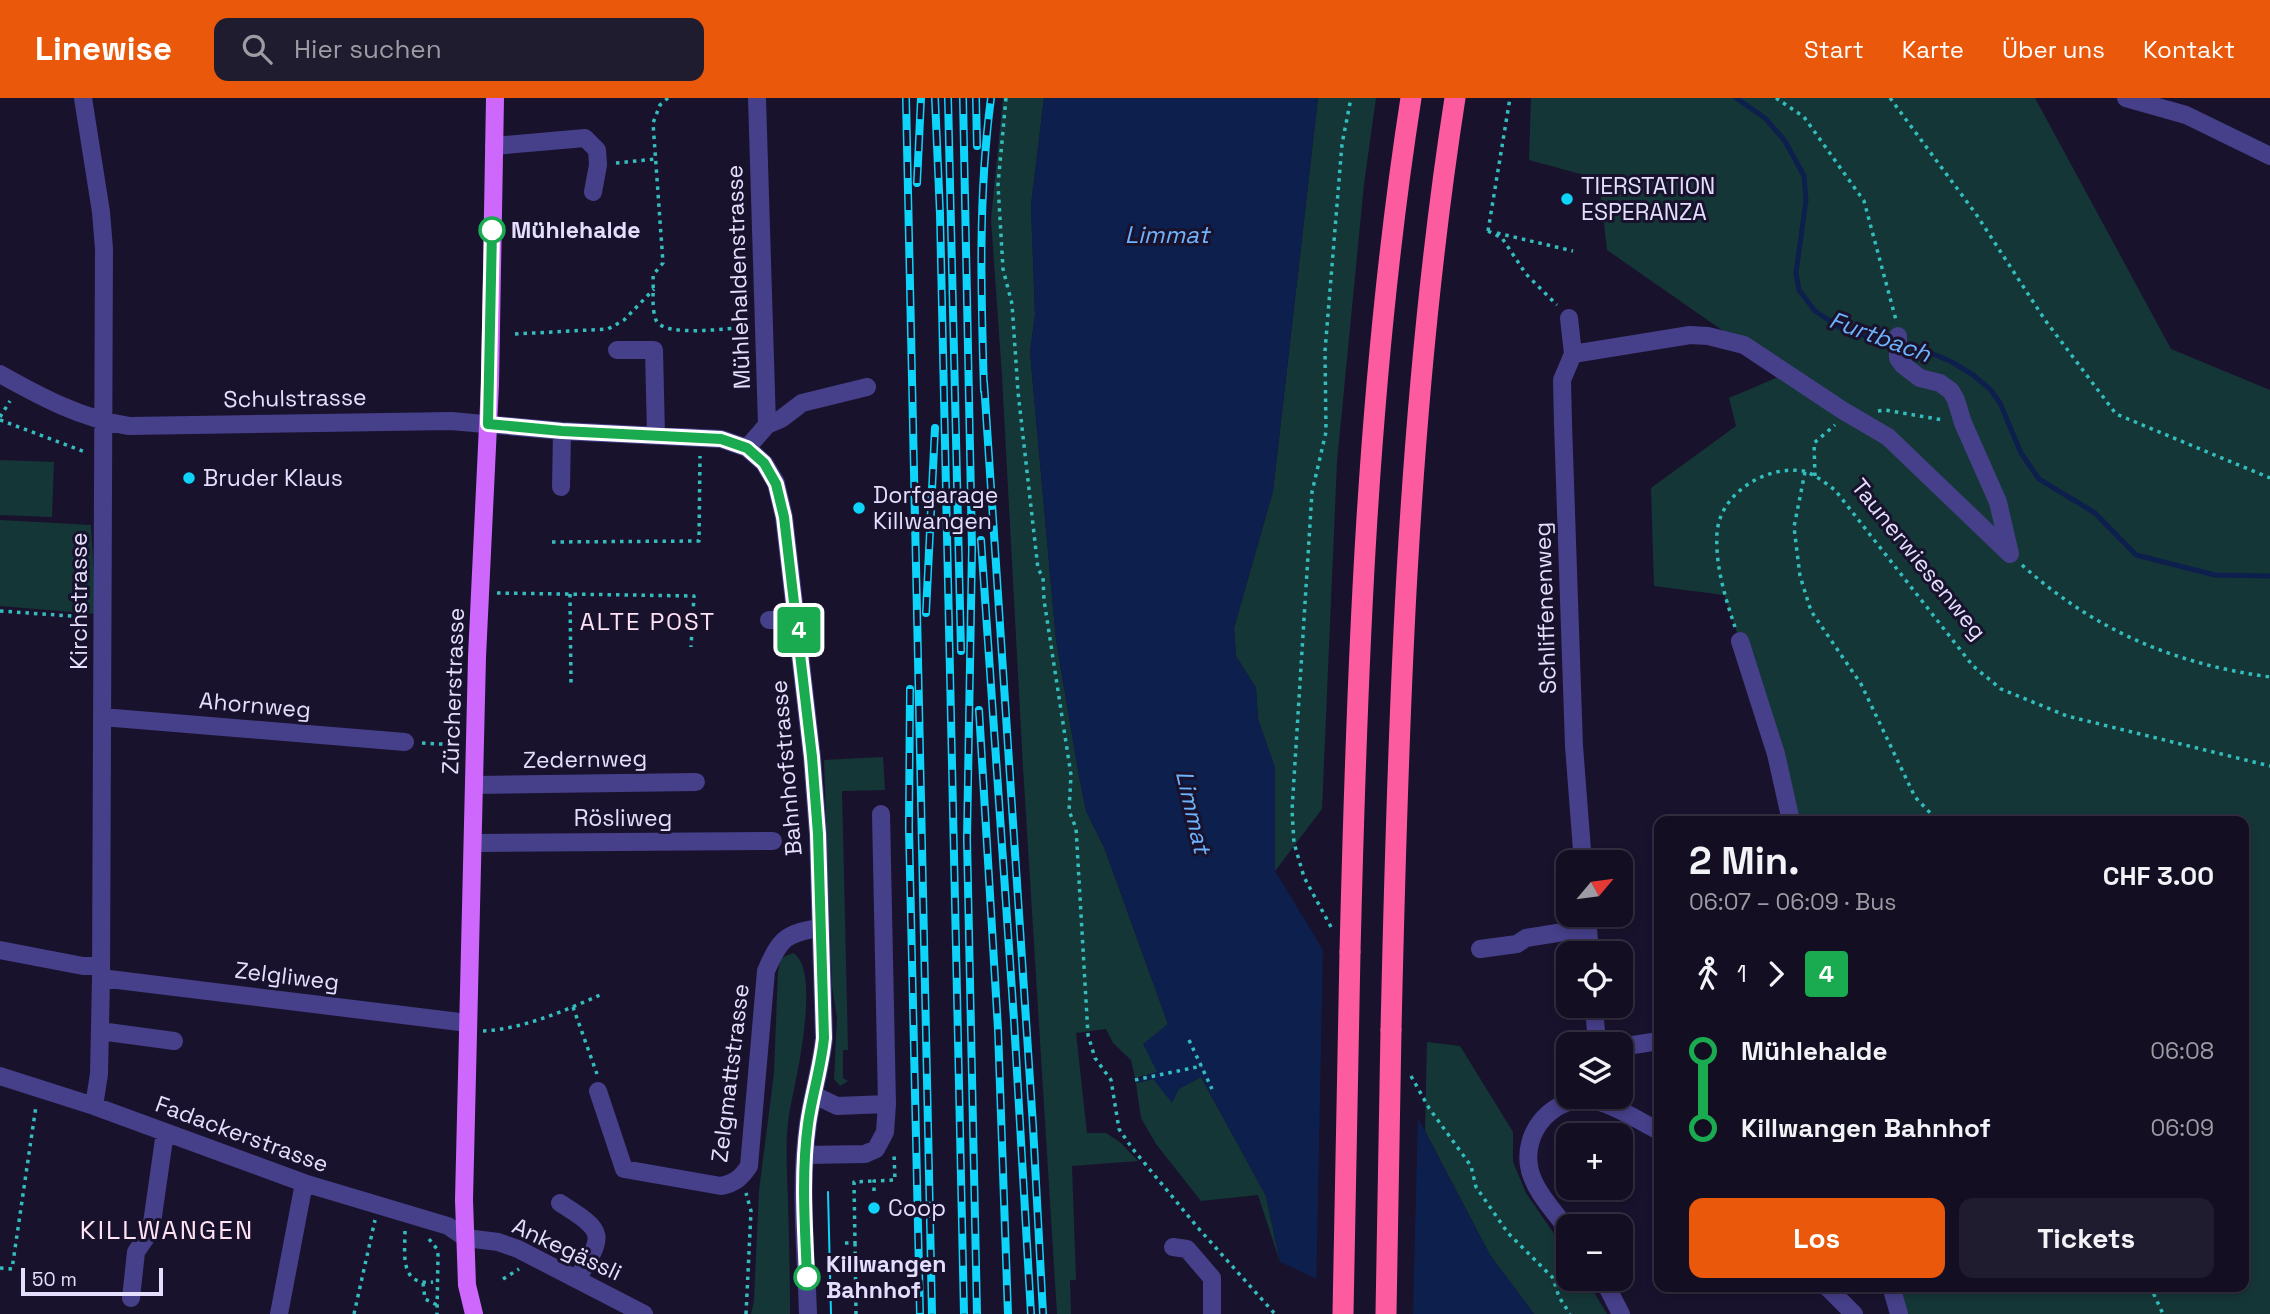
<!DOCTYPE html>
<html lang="de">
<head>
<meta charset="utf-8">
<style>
	body { margin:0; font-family:"Space Grotesk",sans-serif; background:#201c2f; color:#f1f3f6; height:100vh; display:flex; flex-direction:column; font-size:26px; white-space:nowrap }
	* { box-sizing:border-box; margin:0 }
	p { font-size:23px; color:#9d9ca5 }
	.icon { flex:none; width:38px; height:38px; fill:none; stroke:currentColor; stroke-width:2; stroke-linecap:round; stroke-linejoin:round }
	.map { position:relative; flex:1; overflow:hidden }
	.side { position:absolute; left:1654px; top:718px; width:595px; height:476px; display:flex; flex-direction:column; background:#130e22; border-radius:14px; box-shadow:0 4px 10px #0003,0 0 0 2px #322e40 }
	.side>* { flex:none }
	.badge { padding:0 14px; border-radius:5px; font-size:24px; line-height:46px }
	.needle { width:46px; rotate:61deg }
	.fabs { position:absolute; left:1556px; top:752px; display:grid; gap:14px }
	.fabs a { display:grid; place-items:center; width:77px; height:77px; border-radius:14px; background:#130e22; box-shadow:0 4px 10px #0003,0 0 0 2px #322e40; font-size:35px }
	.scale { position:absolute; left:21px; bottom:18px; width:142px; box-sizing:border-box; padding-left:7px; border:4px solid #e4dffe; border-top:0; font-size:19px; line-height:24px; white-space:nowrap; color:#e4dffe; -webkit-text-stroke:5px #19122d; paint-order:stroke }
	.map>.badge { position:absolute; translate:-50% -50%; box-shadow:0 0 0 4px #fff }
	.legs { display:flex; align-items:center; gap:10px; height:77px; padding:0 35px; font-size:23px }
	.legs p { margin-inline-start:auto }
	.summary { display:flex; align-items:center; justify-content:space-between; height:119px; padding:0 35px }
	h1 { font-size:38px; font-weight:600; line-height:52px }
	.button { display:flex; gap:14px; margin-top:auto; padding:14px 35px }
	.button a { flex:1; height:80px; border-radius:14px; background:#ea580c; color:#fff; font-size:28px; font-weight:600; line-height:80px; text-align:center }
	.button a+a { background:#201c2f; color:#f1f3f6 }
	ul { padding:0 35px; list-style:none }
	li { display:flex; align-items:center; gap:24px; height:77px; font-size:26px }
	li i { display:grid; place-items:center; width:10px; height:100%; margin:0 9px; background:currentColor }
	li i::after { content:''; width:18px; height:18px; margin:-9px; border:5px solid; border-radius:50%; background:#130e22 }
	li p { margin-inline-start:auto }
	li:first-child i { background:linear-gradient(#0000 50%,currentColor 0) }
	li:last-child i { background:linear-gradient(currentColor 50%,#0000 0) }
	header { display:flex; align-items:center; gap:42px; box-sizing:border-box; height:98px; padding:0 35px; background:#ea580c; color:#fff }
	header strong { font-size:33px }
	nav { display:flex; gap:38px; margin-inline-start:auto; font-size:24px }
	.search { width:490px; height:63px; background:#201c2f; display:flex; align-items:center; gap:18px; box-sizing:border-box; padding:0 24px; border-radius:14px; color:#9d9ca5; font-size:26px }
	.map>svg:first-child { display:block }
	.green { fill:#153637 }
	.water { fill:#0d1f4c }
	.pier { fill:#19122d }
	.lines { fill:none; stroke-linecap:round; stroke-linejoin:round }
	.stream { stroke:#0d1f4c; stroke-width:5 }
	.path { stroke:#34bdbd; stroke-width:3.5; stroke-dasharray:3.5 5; stroke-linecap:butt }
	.minor { stroke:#463f8a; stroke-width:18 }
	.major { stroke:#ce68fc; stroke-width:18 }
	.highway { stroke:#fc5c9f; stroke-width:21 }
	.tram { stroke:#0fd4fa; stroke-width:2 }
	.rail-casing { stroke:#0fd4fa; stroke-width:8 }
	.rail { stroke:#19122d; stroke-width:5; stroke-dasharray:16; stroke-linecap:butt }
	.highway-bridge { stroke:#fc5c9f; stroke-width:21 }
	.line-1-casing { stroke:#fff; stroke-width:16 }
	.line-1 { stroke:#1aaa50; stroke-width:10 }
	.poi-dot { fill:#0fd4fa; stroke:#19122d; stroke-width:2.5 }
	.stop-1-dot { fill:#fff; stroke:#1aaa50; stroke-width:3.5 }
	.labels { text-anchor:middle; stroke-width:6; stroke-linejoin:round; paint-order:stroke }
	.poi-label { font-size:23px; fill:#e4dffe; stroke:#19122d; text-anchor:start }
	.stop-label { font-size:23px; font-weight:bold; fill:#e4dffe; stroke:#19122d; text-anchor:start }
	.street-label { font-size:23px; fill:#e4dffe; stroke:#19122d }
	.water-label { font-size:24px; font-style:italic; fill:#6fb2fc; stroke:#19122d }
	.neighbourhood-label { font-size:24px; letter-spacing:2px; fill:#fee1f2; stroke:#19122d }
	.quarter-label { font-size:26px; letter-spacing:2px; fill:#fee1f2; stroke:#19122d }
</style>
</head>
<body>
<header>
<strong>Linewise</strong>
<div class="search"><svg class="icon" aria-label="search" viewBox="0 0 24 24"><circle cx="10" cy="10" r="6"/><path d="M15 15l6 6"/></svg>Hier suchen</div>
<nav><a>Start</a><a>Karte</a><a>Über uns</a><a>Kontakt</a></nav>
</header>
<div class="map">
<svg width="2270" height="1216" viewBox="0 0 2270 1216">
	<rect width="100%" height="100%" fill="#19122d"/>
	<path class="green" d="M1003,0H1044L1031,107L1035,217L1030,254L1056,542L1079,678L1086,713L1104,749L1168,926L1157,974L1135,980L1131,962L1113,945L1106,931L1076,935L1087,1035H1106L1121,1045L1138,1063L1072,1068L1076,1182H1070L1071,1216H1057L1023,669L1002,278L991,121Z
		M1318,0H1376L1364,86L1337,364L1322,711L1275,773V670L1258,621L1256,590L1236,558L1234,530L1273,393Z
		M1531,0H2035L2171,251L2270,292V1216H1899L1891,1188H2244V723H1791L1740,543L1724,497L1654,488L1651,390L1736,328L1729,300L1785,276L1607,152L1599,81L1529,62Z
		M0,362L54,364L52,419L0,417Z
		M0,422L91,427L96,516L0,508Z
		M883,659L885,692L842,693L848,952H843V980L848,983L840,988L834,981L837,920L832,888L824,662Z
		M793,855C821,870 797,978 791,1006C784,1038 787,1070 788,1103C789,1140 790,1178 790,1216H751L754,1203L759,1093L774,975L778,874L781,860Z
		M1427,944L1460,948L1513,1034V1064L1526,1095L1568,1156V1181H1586L1607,1216H1534L1490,1157L1425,1033Z
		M1201,979L1266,1098L1280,1164L1258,1097L1201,1103L1156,1046L1141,1020L1136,985L1153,981L1178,991Z"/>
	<path class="water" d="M1044,0H1318L1273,393L1234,530L1236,558L1256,590L1258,621L1275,670V773L1325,855L1425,1033L1490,1157L1534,1216H1325L1317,1196V1181L1280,1164L1266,1098L1201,979L1179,991L1172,1005L1153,981L1136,985L1135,982L1157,974L1143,946L1168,926L1104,749L1086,713L1079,678L1056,542L1030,254L1035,217L1031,107Z"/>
	<path class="pier" d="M1323,845L1418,1015L1413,1216H1322L1316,1204Z"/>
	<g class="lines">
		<path class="stream" d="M1736,0L1765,20L1785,43L1804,78L1806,102L1796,175L1799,192L1815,213L1839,229L1874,241L1910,246L1952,264L1973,277L1990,291L2000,305L2021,355L2039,381L2095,415L2136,457L2215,477L2270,478"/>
		<path class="path" d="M668,0L660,7L653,25L663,165L653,177C654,190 651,210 656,222C663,240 730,230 748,229
			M1006,0L998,87L1003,171L1012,206L1018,294L1038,471L1043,479L1044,502L1071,677L1069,713L1076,730L1088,937L1095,960L1111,982L1119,1031L1132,1050L1199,1131L1275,1216
			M1776,0L1804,19L1864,103L1896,222
			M1890,0L1976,116L2045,222L2116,316L2270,380
			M616,65L656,61
			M1488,133L1510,0
			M1488,133L1502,140L1526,176L1557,207
			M1497,135L1573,153
			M515,236L608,231L624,222L654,191
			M1878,313L1885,312L1943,322
			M0,319L10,303
			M0,322L85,354
			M1805,374L1794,429L1800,478L1811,513L1861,586L1915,699L1938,723
			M1815,378L1814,345L1835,327
			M552,444L699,443L700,358
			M2022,467C2094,532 2174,566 2270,579
			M497,495L694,498L691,549
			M570,496L571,586
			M0,513L85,519
			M1735,529C1725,499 1715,467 1717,435C1720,395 1766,367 1803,373C1815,376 1825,385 1835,392L1973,568L2001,591L2067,618L2270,668
			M422,645L460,647
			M789,742H798L799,749
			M1331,829L1304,779L1294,745L1292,712L1312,394L1326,334L1325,253L1342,46L1351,0
			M573,909L597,976
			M483,933C523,931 564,913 600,897
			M1189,942L1212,991
			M1411,978L1429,1010L1471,1068L1476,1089L1508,1135L1553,1180L1559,1199L1570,1216
			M1135,982L1202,968
			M874,1093V1083L895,1082L894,1055
			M405,1133C405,1156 399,1188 433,1184
			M429,1141L437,1151L438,1157L437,1216
			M845,1145H855L854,1084L874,1083
			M855,1145L856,1216
			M0,1170L12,1171L36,1008
			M503,1181L519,1171
			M423,1185L425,1201L437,1207
			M2150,1188L2163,1216
			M354,1216L375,1122
			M746,1216L751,1113L746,1095"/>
		<path class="minor" d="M83,0L101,114L104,151L101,880L99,976L94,1008
			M2126,0L2186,17L2270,58
			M494,48L585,40L597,52L598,67L593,94
			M1569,220L1573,256L1562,282L1563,326L1574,648L1583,765
			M1898,238V260L1903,267L1920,280L1940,285L1951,293L1956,302L1963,325L1998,404L2010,456
			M617,252H654L656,337
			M1573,256L1690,237L1708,238L1744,247L1842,312L1888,339L2010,456
			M0,276C41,299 82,321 129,328L451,323L562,333L721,341L747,350L764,365L776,385L784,419L812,659L818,736L824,940C821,970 812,997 808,1026C799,1088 806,1153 808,1216
			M767,327L781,321L802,305L867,289
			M747,350L767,327L757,0
			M561,389L562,333
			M769,522H798
			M1740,543L1776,656L1791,723
			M102,619L405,644
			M475,687L696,684
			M473,745L773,743
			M1587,817L1590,856
			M1480,851L1517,846L1526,840L1588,830
			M0,852L83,868H101
			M101,880L468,925
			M1594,908L1597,947
			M100,933L174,943
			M1620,949L1659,943
			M0,978L94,1008L304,1085L448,1128L466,1140L498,1144L518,1151L644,1216
			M598,993L624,1071L721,1088C735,1085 741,1080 749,1068L766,873C780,841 785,835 820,830
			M814,997L837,1008L887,1006L881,716
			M806,1057L865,1056L876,1051L885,1034L887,1006
			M560,1105C606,1134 605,1136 577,1181
			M1568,1132C1555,1114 1536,1095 1530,1073C1520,1034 1555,994 1595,1003C1617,1008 1639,1023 1659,1033
			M1173,1149L1187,1151L1212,1180V1216
			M1603,1181L1621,1216
			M1826,1188L1854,1216
			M1891,1188L1899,1216
			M131,1200L136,1154L151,1132L165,1034
			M279,1216L304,1085"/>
		<path class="major" d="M474,1216L467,1187L464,1102L477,559L490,286L495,0"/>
		<path class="highway" d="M1350,854C1357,569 1367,282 1411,0
			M1391,932C1398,621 1407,308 1455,0"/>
		<path class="tram" d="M828,1094L831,1216"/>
		<defs>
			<path id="rail" d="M906,0L932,1216
				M935,0L940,116L964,1216
				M948,0L961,553
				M963,0L972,451L967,741L977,1216
				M976,0L977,48
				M917,85L921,0
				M984,284L1033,1028L1043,1216
				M984,293C981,195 978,98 991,0
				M981,442L1014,922L1031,1216
				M926,515L935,330
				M910,591L909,730L920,1216
				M979,612L998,931L1008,1216"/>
		</defs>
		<use href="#rail" class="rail-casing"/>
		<use href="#rail" class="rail"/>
		<path class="highway-bridge" d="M1343,1216L1350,854
			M1386,1216L1391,932"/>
	</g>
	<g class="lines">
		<defs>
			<path id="line-1" d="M492,132L488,326L562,333L721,341L747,350L764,365L776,386L784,419L812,659L818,736L824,940C821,970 812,997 808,1026C801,1077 805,1128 807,1179"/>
		</defs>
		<use href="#line-1" class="line-1-casing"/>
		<use href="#line-1" class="line-1"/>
	</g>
	<g class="poi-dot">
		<circle cx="1567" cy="101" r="7"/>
		<circle cx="189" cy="380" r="7"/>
		<circle cx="859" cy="410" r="7"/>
		<circle cx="874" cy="1110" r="7"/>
	</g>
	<g class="stop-1-dot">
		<circle cx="492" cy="132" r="12"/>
		<circle cx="807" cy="1179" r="12"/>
	</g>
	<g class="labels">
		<g class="poi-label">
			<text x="1581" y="96">TIERSTATION<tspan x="1581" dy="26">ESPERANZA</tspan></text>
			<text x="203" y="388">Bruder Klaus</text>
			<text x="873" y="405">Dorfgarage<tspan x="873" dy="26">Killwangen</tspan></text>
			<text x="888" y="1118">Coop</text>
		</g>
		<g class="stop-label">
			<text x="511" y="140">Mühlehalde</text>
			<text x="826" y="1174">Killwangen<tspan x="826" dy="26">Bahnhof</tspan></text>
		</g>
		<g class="street-label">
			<text transform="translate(738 179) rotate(-92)" y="8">Mühlehaldenstrasse</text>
			<text transform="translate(295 300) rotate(-1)" y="8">Schulstrasse</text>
			<text transform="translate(1919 461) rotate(51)" y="8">Taunerwiesenweg</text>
			<text transform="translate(79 503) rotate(-90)" y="8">Kirchstrasse</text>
			<text transform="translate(1545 510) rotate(-92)" y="8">Schliffenenweg</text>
			<text transform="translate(453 593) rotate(-88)" y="8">Zürcherstrasse</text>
			<text transform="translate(255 607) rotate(5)" y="8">Ahornweg</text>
			<text transform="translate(585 661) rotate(-1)" y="8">Zedernweg</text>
			<text transform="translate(786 670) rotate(-95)" y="8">Bahnhofstrasse</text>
			<text x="623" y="728">Rösliweg</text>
			<text transform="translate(287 878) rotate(7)" y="8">Zelgliweg</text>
			<text transform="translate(730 975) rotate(-83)" y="8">Zelgmattstrasse</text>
			<text transform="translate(242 1036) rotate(20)" y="8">Fadackerstrasse</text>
			<text transform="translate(567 1151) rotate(25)" y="8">Ankegässli</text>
		</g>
		<g class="water-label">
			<text x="1167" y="145">Limmat</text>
			<text transform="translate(1880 239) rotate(20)" y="8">Furtbach</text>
			<text transform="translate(1193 714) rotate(77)" y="8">Limmat</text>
		</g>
		<g class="neighbourhood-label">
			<text x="648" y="532">ALTE POST</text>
		</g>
		<g class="quarter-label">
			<text x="167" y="1141">KILLWANGEN</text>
		</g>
	</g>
</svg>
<div class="fabs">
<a><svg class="needle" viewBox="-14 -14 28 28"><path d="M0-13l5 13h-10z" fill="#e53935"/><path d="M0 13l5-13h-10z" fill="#9d9ca5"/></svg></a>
<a><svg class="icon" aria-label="locate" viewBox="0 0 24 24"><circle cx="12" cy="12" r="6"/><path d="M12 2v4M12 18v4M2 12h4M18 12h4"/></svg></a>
<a><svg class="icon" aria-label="layers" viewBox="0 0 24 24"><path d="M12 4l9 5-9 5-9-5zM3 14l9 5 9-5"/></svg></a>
<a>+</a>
<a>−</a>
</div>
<div class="scale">50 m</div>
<b class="badge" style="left:799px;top:532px;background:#1aaa50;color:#fff">4</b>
<section class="side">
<div class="summary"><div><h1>2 Min.</h1><p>06:07 – 06:09 · Bus</p></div><b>CHF 3.00</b></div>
<div class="legs"><svg class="icon" aria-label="walk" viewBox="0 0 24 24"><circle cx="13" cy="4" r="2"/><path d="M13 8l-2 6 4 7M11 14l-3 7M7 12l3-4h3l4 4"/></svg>1<svg class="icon" aria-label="forward" viewBox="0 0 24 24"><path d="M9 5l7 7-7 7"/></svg><b class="badge" style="background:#1aaa50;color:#fff">4</b></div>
<ul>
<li><i style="color:#1aaa50"></i><b>Mühlehalde</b><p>06:08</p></li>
<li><i style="color:#1aaa50"></i><b>Killwangen Bahnhof</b><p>06:09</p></li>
</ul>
<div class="button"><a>Los</a><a>Tickets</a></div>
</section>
</div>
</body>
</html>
